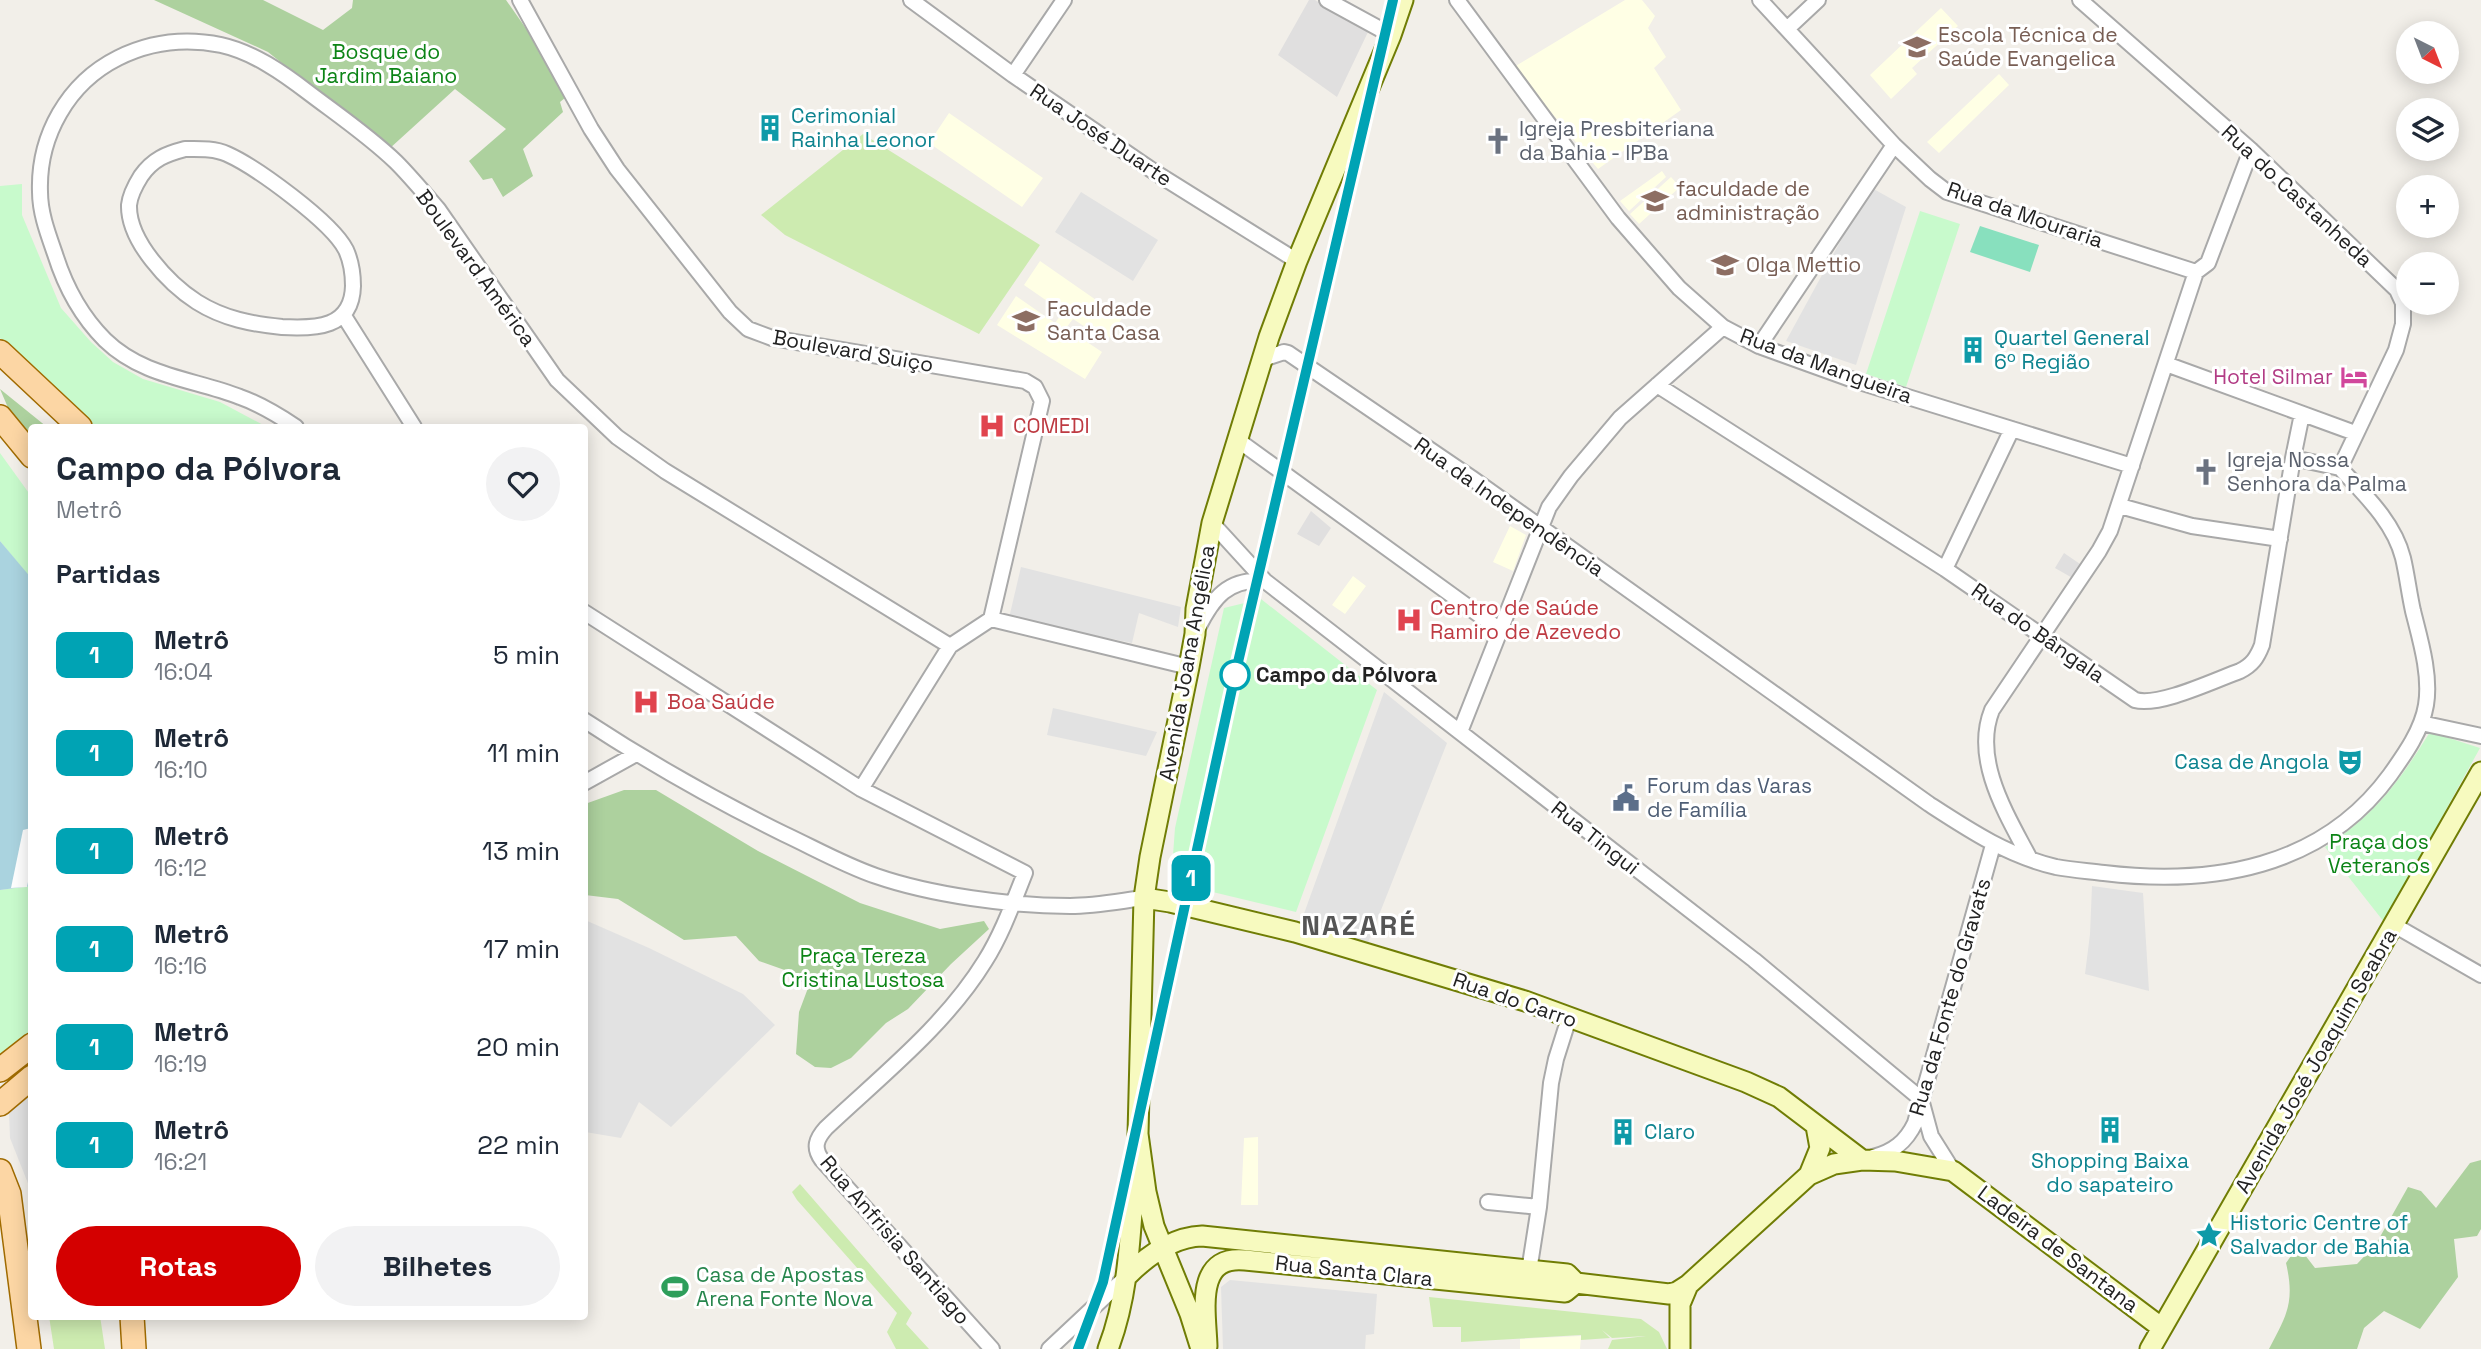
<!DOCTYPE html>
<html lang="pt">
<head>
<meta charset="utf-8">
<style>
	body { margin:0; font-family:"Space Grotesk",sans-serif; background:#f2f2f3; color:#1f2937; height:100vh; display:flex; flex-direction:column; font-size:26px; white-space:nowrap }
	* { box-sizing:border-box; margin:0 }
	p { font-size:23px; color:#747a83 }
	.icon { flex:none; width:38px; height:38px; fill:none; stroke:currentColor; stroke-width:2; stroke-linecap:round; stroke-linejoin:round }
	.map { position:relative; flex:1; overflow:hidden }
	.panel { position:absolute; left:28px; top:424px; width:560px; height:896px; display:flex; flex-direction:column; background:#fff; border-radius:7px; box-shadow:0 4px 18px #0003 }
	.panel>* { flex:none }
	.badge { padding:0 14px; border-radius:10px; font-size:24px; line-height:46px }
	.needle { width:46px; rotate:138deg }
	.tools { position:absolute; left:2396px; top:21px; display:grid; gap:14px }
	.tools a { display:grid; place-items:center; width:63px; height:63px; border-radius:50%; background:#fff; box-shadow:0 4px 18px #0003; font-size:35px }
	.map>.badge { position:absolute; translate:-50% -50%; box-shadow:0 0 0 4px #fff }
	h2 { padding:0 28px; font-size:26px; line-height:63px }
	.round { display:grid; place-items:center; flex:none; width:74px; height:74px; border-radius:37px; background:#f2f2f3 }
	.overview { display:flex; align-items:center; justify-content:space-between; height:119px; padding:0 28px }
	h1 { font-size:33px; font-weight:600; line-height:52px }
	.cta { display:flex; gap:14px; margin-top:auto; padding:14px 28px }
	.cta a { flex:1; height:80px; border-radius:42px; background:#d40000; color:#fff; font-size:28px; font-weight:600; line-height:80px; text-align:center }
	.cta a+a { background:#f2f2f3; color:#1f2937 }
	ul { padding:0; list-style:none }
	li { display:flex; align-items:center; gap:21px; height:98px; padding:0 28px }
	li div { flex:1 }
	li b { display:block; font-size:26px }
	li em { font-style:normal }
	li .badge { min-width:77px; font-weight:700; text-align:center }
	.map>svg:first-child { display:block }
	.residential { fill:#e0dfdf }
	.education { fill:#ffffe5 }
	.grass { fill:#cdebb0 }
	.forest { fill:#add19e }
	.park { fill:#c8facc }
	.pitch { fill:#88e0be }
	.parking { fill:#e2e2e2 }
	.water { fill:#aad3df }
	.pier { fill:#fff }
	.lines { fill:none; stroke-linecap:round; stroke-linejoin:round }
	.street-casing { stroke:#a9a9a9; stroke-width:18 }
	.secondary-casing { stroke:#707d05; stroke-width:23 }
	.primary-casing { stroke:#a06b00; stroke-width:26 }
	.street { stroke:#fff; stroke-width:14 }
	.secondary { stroke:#f7fabf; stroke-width:19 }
	.primary { stroke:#fcd6a4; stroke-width:23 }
	.line-casing { stroke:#fff; stroke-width:16 }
	.line { stroke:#00a3b4; stroke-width:10 }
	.stop-dot { fill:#fff; stroke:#00a3b4; stroke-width:3.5 }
	.labels { text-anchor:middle; stroke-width:6; stroke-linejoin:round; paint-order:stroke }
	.education-label { font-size:21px; fill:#785e54; stroke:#fff; text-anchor:start }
	.park-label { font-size:21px; fill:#0c8416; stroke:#fff }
	.culture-label { font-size:21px; fill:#0d838f; stroke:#fff; text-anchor:start }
	.worship-label { font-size:21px; fill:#5b616d; stroke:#fff; text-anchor:start }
	.street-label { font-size:21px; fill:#222; stroke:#fff }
	.hotel-label { font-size:21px; fill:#b23c85; stroke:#fff; text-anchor:end }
	.health-label { font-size:21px; fill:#be3a42; stroke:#fff; text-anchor:start }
	.stop-label { font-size:21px; font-weight:bold; fill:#222; stroke:#fff; text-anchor:start }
	.service-label { font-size:21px; fill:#4e5e75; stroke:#fff; text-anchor:start }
	.leisure-label { font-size:21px; fill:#27864d; stroke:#fff; text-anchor:start }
	.district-label { font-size:28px; font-weight:bold; letter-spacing:2px; fill:#555; stroke:#fff }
</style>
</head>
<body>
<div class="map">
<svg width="2481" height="1349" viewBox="0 0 2481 1349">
	<rect width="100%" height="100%" fill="#f2efe9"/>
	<path class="residential" d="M1309,0H1315L1368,32L1337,97L1278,55Z
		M1311,511L1331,528L1319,546L1297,534Z
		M2064,553L2083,566L2076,580L2055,568Z"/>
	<path class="education" d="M1625,0H1642L1655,16L1648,28L1666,57L1654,68L1681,110L1598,169L1514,67Z
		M1941,8L1958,26L1912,68L1917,74L1891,99L1870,75Z
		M1999,74L2009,85L1939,153L1927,142Z
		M949,113L1043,178L1022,207L929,143Z
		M1662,171L1666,177L1629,211L1620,201Z
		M1671,177L1680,187L1639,224L1630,214Z
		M1040,261L1122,318L1107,341L1073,319L1066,328L1102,352L1085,379L997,325L1016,296L1055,323L1063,312L1024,285Z
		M1510,526L1526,535L1513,571L1493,562Z
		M1353,576L1366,586L1345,614L1332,605Z
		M1258,1137V1205H1241L1244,1138Z
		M1581,1336L1580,1349H1520V1339Z"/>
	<path class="grass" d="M863,134L1040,245L979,334L785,235L761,215Z
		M800,1184L912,1313L906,1324L929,1349H896L887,1332L897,1313L797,1200L792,1192Z
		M1429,1297L1641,1319L1659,1332L1667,1349H1608L1612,1340L1646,1336L1612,1338L1602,1330L1610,1338L1581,1340V1335L1461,1342V1327H1433Z
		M49,1316H100L105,1349H54Z"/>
	<path class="forest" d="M154,0H263L323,30L352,8L353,0H506L571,93L560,102L563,112L523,149L533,176L503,197L492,178L483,180L469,161L506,129L455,89L389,149L268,52Z
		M0,389L47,427H32L31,438L9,410Z
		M624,790H656L758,851L860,903L940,929L984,921L989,929L951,964L908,1009L886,1023L851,1058L831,1068L815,1067L796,1054L799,1012L808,988L793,973L759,961L736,936L684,940L618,899L585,895V804Z
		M2481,1160V1229L2477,1236L2454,1239L2458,1277L2420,1329L2384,1311L2364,1328L2357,1349H2269C2287,1315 2295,1302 2286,1263L2298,1246L2315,1268L2357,1264L2376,1244L2408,1187L2421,1191L2436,1208L2470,1163Z"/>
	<path class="park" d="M22,184V215L61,308L91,342L113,362L143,379L220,402L267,427H96L7,345L0,338V186Z
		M1920,211L1960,224L1906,387L1866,374Z
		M0,453L31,496V579L0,541Z
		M1261,599L1377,690L1296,912L1171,882L1175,828L1224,608Z
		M2430,732L2480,748L2384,922L2325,847C2376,814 2398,783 2430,732Z
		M31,886V1053L0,1078V890Z"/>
	<path class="pitch" d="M1980,226L2039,245L2030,272L1970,252Z"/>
	<path class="parking" d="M1870,187L1906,207L1856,365L1786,341Z
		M1081,192L1158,240L1133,281L1055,232Z
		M1021,567L1181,607L1178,627L1139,613L1132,643L1009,618Z
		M1384,692L1447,743L1364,953L1297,933Z
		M1053,708L1157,732L1146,756L1047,735Z
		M2092,886L2143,893L2149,991L2085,974L2090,934Z
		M585,920L649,948L743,994L775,1025L671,1127L639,1102L621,1138L585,1132Z
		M31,1094V1191L10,1138L9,1113Z
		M1230,1280L1377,1294L1374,1334L1366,1335L1365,1349H1223L1221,1287Z"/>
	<path class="water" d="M0,541L32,579L31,886L0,890Z"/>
	<path class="pier" d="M31,828V868L27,887L11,888L23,830Z"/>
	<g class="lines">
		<defs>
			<path id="street" d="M520,0L591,129L617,169L730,312L748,329L772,338L1025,381L1035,387L1042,401L991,619
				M911,0L1013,75L1156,173L1297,261
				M1327,0L1391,35
				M1457,0L1618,218L1679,288L1723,327L1759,346L1856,381L2132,466
				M1760,0L1894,145L1930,179L1947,192L2196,272
				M2080,0L2251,150L2397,290L2403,303V324L2396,350L2340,468
				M1787,29L1818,0
				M1013,75L1064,0
				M185,149C198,149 214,148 227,154C256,167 332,222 346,250C351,261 353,273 353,286C352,328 316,329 282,327C252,324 224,319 197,302C169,284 128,241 129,205C130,195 136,184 141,176C153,159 166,154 185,149Z
				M344,316L414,427
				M1759,346L1894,145
				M1263,359L1284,352L1288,353L1473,479L1929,804C1969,830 2008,856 2056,867C2072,870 2088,871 2104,873C2212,886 2322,868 2390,775C2405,754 2422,730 2426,705C2431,675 2420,639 2413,611C2409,593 2407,575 2403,558C2394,522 2364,494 2340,468
				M2166,364L2355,433
				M1657,385L1945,569L2135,700C2159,707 2215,680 2240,671C2252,665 2257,658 2262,645L2293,458
				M2302,414L2293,458L2340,468
				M296,427C278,415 260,404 240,397C194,379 143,377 105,340C81,316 65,286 55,254C48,234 40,213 40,192C38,136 68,83 118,58C150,42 186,38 221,45C253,52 283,73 309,93C338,115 369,136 396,162C411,177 424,193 438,209L557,380L617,437L665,471L950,646
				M1239,441L1500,630
				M2120,506L2192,526L2280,539
				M1212,523L1265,581L1754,960L1921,1099L1931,1136L1953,1171
				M1945,569L2012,429
				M584,612L861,789L1025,873C1013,903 1002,934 985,961C945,1026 881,1076 826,1128C816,1139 813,1148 822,1160L992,1349
				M1198,628C1213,598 1228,578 1265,581
				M584,720C648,762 715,800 784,834C814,848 844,865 876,876C931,895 1011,906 1070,906C1095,906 1120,901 1144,898
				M2421,723L2481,736
				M1460,732L1549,507L1571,476L1620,418L1723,327
				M584,783L636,754
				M861,789L950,646L991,619L1189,667
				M2030,859C2007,815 1972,760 1992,710L2099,551L2110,531L2196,272L2208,263L2251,150
				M2394,925L2481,975
				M1873,1157C1893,1152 1906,1142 1915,1123L1993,845
				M1488,1202L1539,1207
				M1529,1271L1539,1207L1551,1083L1556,1059L1569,1018
				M1049,1349L1127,1276"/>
			<path id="secondary" d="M1144,898L1170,902L1295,932L1525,1001L1746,1082L1779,1097L1862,1160
				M1809,1175L1820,1148L1816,1126
				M1127,1276C1147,1256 1172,1237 1202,1236L1567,1274L1576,1283
				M1207,1346C1206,1312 1194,1255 1245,1260L1565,1292L1576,1283L1669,1294L1677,1292L1688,1285L1809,1175L1834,1164L1862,1160L1895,1161L1953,1171L2162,1328
				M1108,1349C1130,1292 1130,1231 1135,1171
				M1201,1349L1190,1314L1154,1226L1146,1192L1138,1134L1144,898L1150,857L1189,667L1195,634L1196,609L1212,523L1269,337L1297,261L1391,35L1403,0
				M1680,1349V1304L1688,1285
				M2150,1349L2481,772"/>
			<path id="primary" d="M0,352L80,427
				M0,417L32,456
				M0,1070L32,1045
				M0,1104L32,1077
				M0,1171L9,1194L29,1349
				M132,1316L134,1349"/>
		</defs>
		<use href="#street" class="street-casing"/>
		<use href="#secondary" class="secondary-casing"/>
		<use href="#primary" class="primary-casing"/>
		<use href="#street" class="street"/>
		<use href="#secondary" class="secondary"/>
		<use href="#primary" class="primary"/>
	</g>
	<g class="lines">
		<defs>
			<path id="line" d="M1078,1349L1103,1282L1235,675L1393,0"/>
		</defs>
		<use href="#line" class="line-casing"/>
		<use href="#line" class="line"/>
	</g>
	<defs>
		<symbol id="university-bare" viewBox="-9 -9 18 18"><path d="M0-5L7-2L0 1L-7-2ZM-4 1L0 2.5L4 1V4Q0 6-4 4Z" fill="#8d6e63" stroke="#fff" stroke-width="2.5" paint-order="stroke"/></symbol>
		<symbol id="building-bare" viewBox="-9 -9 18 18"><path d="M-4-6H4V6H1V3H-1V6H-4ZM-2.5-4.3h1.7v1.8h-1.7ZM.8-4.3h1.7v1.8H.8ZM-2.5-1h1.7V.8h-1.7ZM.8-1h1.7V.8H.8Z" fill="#0f9aa8" stroke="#fff" stroke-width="2.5" paint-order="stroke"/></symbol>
		<symbol id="church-bare" viewBox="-9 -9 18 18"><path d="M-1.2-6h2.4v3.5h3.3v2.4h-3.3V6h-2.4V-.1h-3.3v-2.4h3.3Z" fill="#6b7280" stroke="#fff" stroke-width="2.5" paint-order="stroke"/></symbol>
		<symbol id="school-bare" viewBox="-9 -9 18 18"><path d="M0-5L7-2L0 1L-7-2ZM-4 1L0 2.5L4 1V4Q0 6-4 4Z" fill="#8d6e63" stroke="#fff" stroke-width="2.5" paint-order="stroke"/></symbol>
		<symbol id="hotel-bare" viewBox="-9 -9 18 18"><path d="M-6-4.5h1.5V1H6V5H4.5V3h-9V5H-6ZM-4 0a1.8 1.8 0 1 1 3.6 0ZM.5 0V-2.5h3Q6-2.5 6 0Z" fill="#d1479c" stroke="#fff" stroke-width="2.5" paint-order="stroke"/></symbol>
		<symbol id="hospital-bare" viewBox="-9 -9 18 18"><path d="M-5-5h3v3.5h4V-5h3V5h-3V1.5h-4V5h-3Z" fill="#e0444e" stroke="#fff" stroke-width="2.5" paint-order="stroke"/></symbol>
		<symbol id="theatre-bare" viewBox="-9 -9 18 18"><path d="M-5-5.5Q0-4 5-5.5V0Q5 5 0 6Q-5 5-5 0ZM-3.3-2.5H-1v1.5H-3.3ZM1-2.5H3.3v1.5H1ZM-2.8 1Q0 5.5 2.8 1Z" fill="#0f9aa8" stroke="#fff" stroke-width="2.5" paint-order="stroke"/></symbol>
		<symbol id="civic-bare" viewBox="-9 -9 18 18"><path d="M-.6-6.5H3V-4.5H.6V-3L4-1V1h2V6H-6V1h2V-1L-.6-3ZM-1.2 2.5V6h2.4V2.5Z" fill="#5c6f8a" stroke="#fff" stroke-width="2.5" paint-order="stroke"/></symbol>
		<symbol id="sight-bare" viewBox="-9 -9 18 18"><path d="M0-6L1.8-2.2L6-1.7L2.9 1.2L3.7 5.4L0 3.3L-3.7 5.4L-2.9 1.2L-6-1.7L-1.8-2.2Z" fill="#0f9aa8" stroke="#fff" stroke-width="2.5" paint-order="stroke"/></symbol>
		<symbol id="stadium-bare" viewBox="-9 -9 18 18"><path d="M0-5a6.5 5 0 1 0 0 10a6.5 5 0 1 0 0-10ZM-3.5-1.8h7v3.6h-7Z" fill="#2e9e5b" stroke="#fff" stroke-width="2.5" paint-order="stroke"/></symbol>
	</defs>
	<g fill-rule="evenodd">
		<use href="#university-bare" x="1898" y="28" width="38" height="38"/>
		<use href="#building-bare" x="751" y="109" width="38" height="38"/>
		<use href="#church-bare" x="1479" y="122" width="38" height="38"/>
		<use href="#university-bare" x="1636" y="182" width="38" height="38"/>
		<use href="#school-bare" x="1706" y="246" width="38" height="38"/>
		<use href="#university-bare" x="1007" y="302" width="38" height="38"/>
		<use href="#building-bare" x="1954" y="331" width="38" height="38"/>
		<use href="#hotel-bare" x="2335" y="358" width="38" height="38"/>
		<use href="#hospital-bare" x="973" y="407" width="38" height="38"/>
		<use href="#church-bare" x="2187" y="453" width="38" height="38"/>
		<use href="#hospital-bare" x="1390" y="601" width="38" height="38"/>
		<use href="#hospital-bare" x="627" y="683" width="38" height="38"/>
		<use href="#theatre-bare" x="2331" y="743" width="38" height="38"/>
		<use href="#civic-bare" x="1607" y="779" width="38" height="38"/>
		<use href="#building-bare" x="2091" y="1111" width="38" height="38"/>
		<use href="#building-bare" x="1604" y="1113" width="38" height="38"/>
		<use href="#sight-bare" x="2190" y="1216" width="38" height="38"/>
		<use href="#stadium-bare" x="656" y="1268" width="38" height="38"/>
	</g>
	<circle class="stop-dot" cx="1235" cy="675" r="14"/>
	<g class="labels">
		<g class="education-label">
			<text x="1938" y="42">Escola Técnica de<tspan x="1938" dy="24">Saúde Evangelica</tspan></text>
			<text x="1676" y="196">faculdade de<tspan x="1676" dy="24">administração</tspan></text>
			<text x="1746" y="272">Olga Mettio</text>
			<text x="1047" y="316">Faculdade<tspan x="1047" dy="24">Santa Casa</tspan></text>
		</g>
		<g class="park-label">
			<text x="386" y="59">Bosque do<tspan x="386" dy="24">Jardim Baiano</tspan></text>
			<text x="2379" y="849">Praça dos<tspan x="2379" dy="24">Veteranos</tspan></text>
			<text x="863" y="963">Praça Tereza<tspan x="863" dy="24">Cristina Lustosa</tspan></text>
		</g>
		<g class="culture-label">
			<text x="791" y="123">Cerimonial<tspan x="791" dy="24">Rainha Leonor</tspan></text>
			<text x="1994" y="345">Quartel General<tspan x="1994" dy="24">6º Região</tspan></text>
			<text x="2329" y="769" text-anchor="end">Casa de Angola</text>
			<text x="1644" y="1139">Claro</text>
			<text x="2110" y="1168" text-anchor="middle">Shopping Baixa<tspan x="2110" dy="24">do sapateiro</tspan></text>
			<text x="2230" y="1230">Historic Centre of<tspan x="2230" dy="24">Salvador de Bahia</tspan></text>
		</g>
		<g class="worship-label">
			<text x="1519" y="136">Igreja Presbiteriana<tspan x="1519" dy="24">da Bahia - IPBa</tspan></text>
			<text x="2227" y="467">Igreja Nossa<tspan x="2227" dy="24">Senhora da Palma</tspan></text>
		</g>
		<g class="street-label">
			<text transform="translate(1101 135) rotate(34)" y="7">Rua José Duarte</text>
			<text transform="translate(2297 196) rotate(43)" y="7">Rua do Castanheda</text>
			<text transform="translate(2025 215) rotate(19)" y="7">Rua da Mouraria</text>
			<text transform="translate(476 268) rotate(54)" y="7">Boulevard América</text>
			<text transform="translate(853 351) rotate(10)" y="7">Boulevard Suiço</text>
			<text transform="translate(1826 366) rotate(20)" y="7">Rua da Mangueira</text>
			<text transform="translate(1509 507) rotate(35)" y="7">Rua da Independência</text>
			<text transform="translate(2038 633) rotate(35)" y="7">Rua do Bângala</text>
			<text transform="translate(1187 663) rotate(-80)" y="7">Avenida Joana Angélica</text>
			<text transform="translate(1595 838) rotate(38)" y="7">Rua Tingui</text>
			<text transform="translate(1950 997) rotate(-74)" y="7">Rua da Fonte do Gravats</text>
			<text transform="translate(1515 1000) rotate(19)" y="7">Rua do Carro</text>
			<text transform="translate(2316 1061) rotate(-60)" y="7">Avenida José Joaquim Seabra</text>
			<text transform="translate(895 1240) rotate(49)" y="7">Rua Anfrisia Santiago</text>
			<text transform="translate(2058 1249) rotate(37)" y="7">Ladeira de Santana</text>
			<text transform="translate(1354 1271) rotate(6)" y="7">Rua Santa Clara</text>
		</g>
		<g class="hotel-label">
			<text x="2333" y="384">Hotel Silmar</text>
		</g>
		<g class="health-label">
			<text x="1013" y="433">COMEDI</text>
			<text x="1430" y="615">Centro de Saúde<tspan x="1430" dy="24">Ramiro de Azevedo</tspan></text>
			<text x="667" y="709">Boa Saúde</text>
		</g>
		<g class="stop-label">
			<text x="1256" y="682">Campo da Pólvora</text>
		</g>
		<g class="service-label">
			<text x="1647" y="793">Forum das Varas<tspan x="1647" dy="24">de Família</tspan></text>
		</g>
		<g class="leisure-label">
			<text x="696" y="1282">Casa de Apostas<tspan x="696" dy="24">Arena Fonte Nova</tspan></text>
		</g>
		<g class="district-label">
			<text x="1359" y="935">NAZARÉ</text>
		</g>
	</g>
</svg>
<div class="tools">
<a><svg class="needle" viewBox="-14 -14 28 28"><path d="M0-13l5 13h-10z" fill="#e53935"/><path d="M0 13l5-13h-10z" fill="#747a83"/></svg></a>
<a><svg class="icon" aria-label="layers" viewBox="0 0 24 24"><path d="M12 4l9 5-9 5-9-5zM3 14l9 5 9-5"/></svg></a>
<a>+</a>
<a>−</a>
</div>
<b class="badge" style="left:1191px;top:878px;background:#00a3b4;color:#fff">1</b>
<section class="panel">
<div class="overview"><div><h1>Campo da Pólvora</h1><p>Metrô</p></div><a class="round"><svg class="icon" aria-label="heart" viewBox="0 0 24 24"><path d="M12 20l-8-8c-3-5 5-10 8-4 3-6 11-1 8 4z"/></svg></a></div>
<h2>Partidas</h2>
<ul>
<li><span class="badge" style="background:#00a3b4;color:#fff">1</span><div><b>Metrô</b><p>16:04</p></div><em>5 min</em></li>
<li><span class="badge" style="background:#00a3b4;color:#fff">1</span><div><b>Metrô</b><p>16:10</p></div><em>11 min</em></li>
<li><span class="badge" style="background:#00a3b4;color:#fff">1</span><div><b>Metrô</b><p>16:12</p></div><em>13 min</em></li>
<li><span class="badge" style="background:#00a3b4;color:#fff">1</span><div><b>Metrô</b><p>16:16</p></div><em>17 min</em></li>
<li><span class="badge" style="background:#00a3b4;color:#fff">1</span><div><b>Metrô</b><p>16:19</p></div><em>20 min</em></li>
<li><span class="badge" style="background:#00a3b4;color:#fff">1</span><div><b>Metrô</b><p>16:21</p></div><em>22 min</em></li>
</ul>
<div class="cta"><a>Rotas</a><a>Bilhetes</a></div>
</section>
</div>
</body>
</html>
